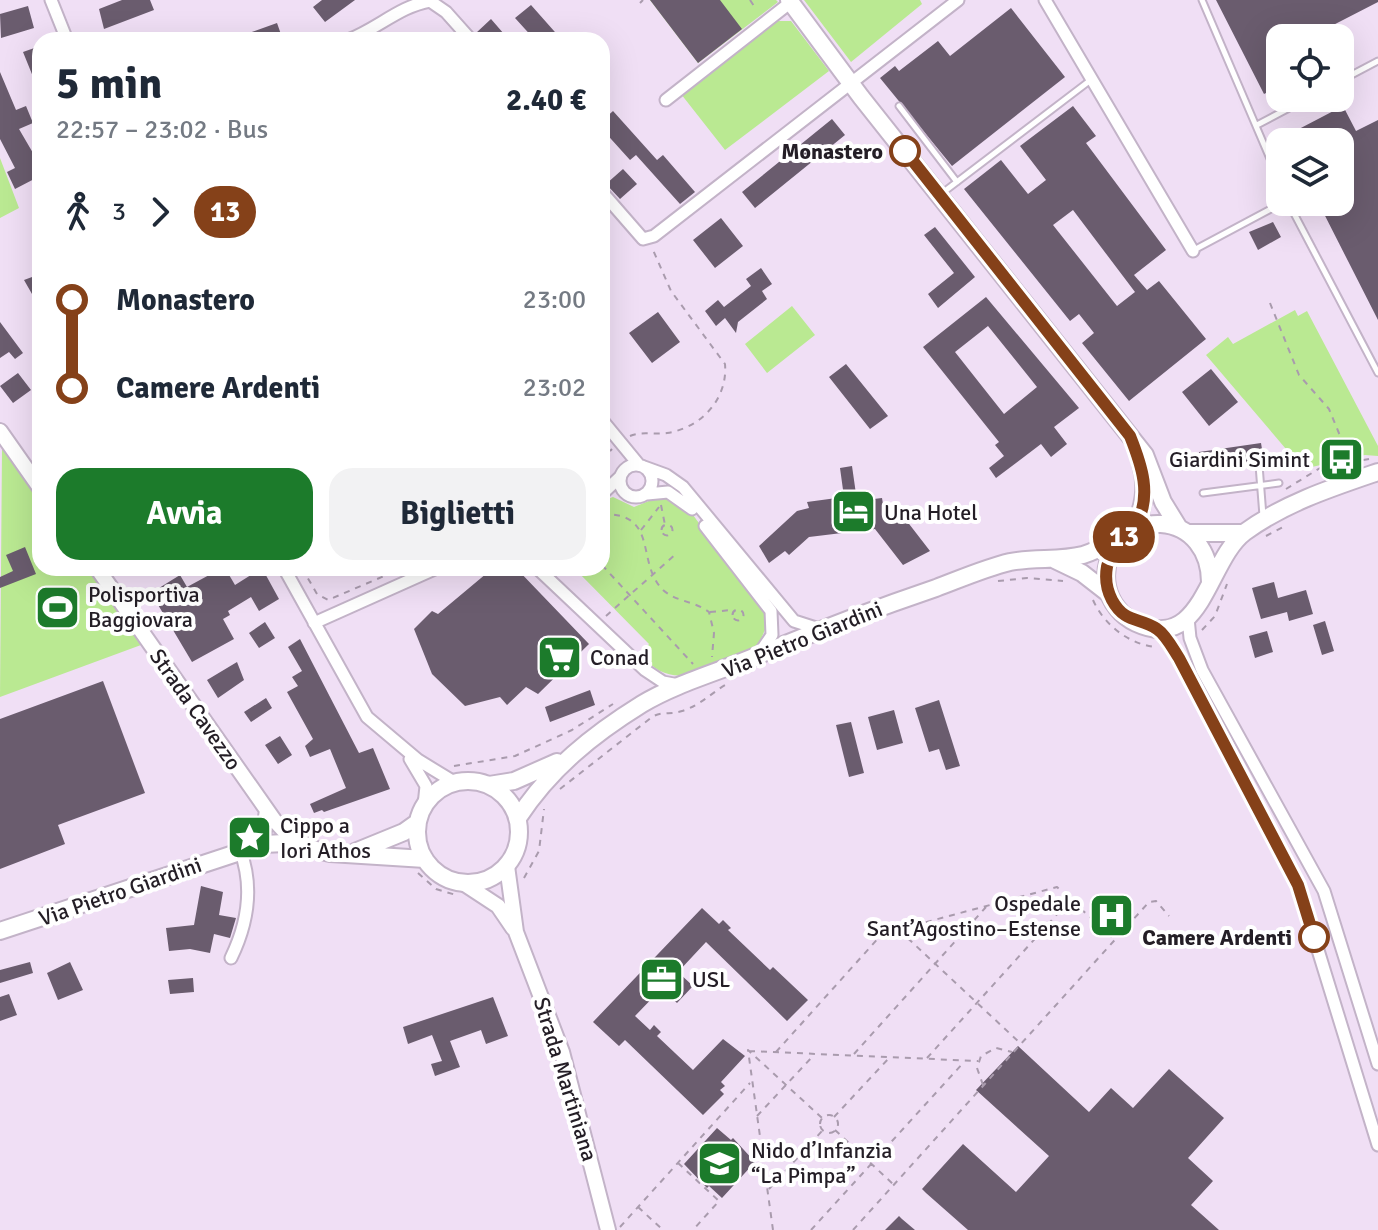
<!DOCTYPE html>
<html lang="it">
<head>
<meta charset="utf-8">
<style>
	body { margin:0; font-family:Signika,sans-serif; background:#f2f2f3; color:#1f2937; height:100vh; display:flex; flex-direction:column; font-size:30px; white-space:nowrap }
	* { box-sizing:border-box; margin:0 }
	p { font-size:26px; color:#747a83 }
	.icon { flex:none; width:44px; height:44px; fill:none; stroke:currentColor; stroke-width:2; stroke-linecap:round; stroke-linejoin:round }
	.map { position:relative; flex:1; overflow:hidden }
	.drawer { position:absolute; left:32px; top:32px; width:578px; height:544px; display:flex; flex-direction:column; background:#fff; border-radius:24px; box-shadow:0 8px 32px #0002 }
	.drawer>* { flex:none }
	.badge { padding:0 16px; border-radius:26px; font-size:28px; line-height:52px }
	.buttons { position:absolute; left:1266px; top:24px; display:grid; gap:16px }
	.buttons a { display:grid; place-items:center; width:88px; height:88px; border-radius:16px; background:#fff; box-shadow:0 8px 32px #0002; font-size:40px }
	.map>.badge { position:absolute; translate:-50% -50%; box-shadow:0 0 0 4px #fff }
	.legs { display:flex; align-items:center; gap:12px; height:88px; padding:0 24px; font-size:26px }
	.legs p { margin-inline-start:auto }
	.summary { display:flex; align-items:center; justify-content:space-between; height:136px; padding:0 24px }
	h1 { font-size:44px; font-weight:700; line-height:60px }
	.action { display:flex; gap:16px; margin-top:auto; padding:16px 24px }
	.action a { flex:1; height:92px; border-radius:24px; background:#1c7b2b; color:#fff; font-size:32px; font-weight:700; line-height:92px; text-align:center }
	.action a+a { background:#f2f2f3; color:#1f2937 }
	ul { padding:0 24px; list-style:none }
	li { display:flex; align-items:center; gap:28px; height:88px; font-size:30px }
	li i { display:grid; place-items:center; width:12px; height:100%; margin:0 10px; background:currentColor }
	li i::after { content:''; width:20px; height:20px; margin:-10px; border:6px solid; border-radius:50%; background:#fff }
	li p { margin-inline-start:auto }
	li:first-child i { background:linear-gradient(#0000 50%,currentColor 0) }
	li:last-child i { background:linear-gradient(currentColor 50%,#0000 0) }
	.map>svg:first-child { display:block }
	.green { fill:#bae992 }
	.building { fill:#6a5c6e; fill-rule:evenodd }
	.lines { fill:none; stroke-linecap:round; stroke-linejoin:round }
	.service-casing { stroke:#c3b3c8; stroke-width:9 }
	.minor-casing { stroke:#c3b3c8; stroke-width:15 }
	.tertiary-casing { stroke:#c3b3c8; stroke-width:18 }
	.secondary-casing { stroke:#c3b3c8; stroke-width:20 }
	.path { stroke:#a99bad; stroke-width:2; stroke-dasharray:6 6; stroke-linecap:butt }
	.service { stroke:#fff; stroke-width:5 }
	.minor { stroke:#fff; stroke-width:11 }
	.tertiary { stroke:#fff; stroke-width:14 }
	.secondary { stroke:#fff; stroke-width:16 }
	.line-1-casing { stroke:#fff; stroke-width:18 }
	.line-1 { stroke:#854119; stroke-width:12 }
	.stop-1-dot { fill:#fff; stroke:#854119; stroke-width:4 }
	.labels { text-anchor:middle; stroke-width:8; stroke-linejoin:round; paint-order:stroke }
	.stop-label { font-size:22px; font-weight:bold; fill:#241e26; stroke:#fff; text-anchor:end }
	.poi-label { font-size:22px; fill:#241e26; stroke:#fff; text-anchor:start }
	.street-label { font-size:22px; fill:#241e26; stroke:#fff }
</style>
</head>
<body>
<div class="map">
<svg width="1378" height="1230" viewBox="0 0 1378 1230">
	<rect width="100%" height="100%" fill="#f0dff5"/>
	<path class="green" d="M650,0H776L778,2L698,63Z
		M804,0H920L922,4L851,62Z
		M773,21H791L829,71L725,150L681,94Z
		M0,158L19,208L0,218Z
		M792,306L815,335L767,373L745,344Z
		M1295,310L1298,316L1307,311L1378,446V456L1365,455L1303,469L1206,355L1228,337L1233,344Z
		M2,447L40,502V568H87L141,645L0,697Z
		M661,496L688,508L769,620L759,644L750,651C710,666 673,696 641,654L649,644L574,568H602V501L613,497L634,507Z"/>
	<path class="building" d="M122,0H150L154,10L104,29L99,9Z
		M322,0H355L325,22L313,7Z
		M650,0H720L742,29L698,63Z
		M1216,0H1378V2L1308,38H1280V86L1264,94Z
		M531,5L562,40H535L515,18Z
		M28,6L34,28L1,38L0,14Z
		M1011,8L1065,77L952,166L880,78L895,66L899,71L938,41L950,56Z
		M491,19L504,34L498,40H479L476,33Z
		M277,23L283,40H232V39Z
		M40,46V94L23,52Z
		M0,72L16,110L26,106L33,123L19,129L40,165V176L15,189L7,172L15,168L0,139Z
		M1073,106L1096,136L1086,143L1166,250L1134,275L1147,290L1159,281L1206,339L1129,401L1082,343L1094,333L1079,314L1070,321L964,189L1001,160L1028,194L1046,180L1020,146ZM1073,210L1135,292L1117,306L1053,225Z
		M1343,106L1356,131L1378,120V320L1318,202H1340V142H1274Z
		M613,111L657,160L663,155L695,192L680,204L636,155L630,160L602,129V121Z
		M832,119L845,135L755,208L742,192Z
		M623,169L637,184L620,199L606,184Z
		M721,218L743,246L715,268L693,240Z
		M1273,222L1281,237L1258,250L1249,232Z
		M935,227L975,277L938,308L928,294L954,273L924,235Z
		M761,268L772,284L762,291L767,299L738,322L736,333L725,318L716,326L705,311L718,300L724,307L751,286L746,279Z
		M40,274V308L24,280Z
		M986,297L1079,408L1054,427L1067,444L1051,457L1041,444L996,478L989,468L1004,456L995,445L999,442L923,347ZM988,326L1037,387L1004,414L955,352Z
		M658,312L680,342L652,363L629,333Z
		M0,322L23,353L15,359L9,352L0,358Z
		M846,364L888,416L870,429L829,377Z
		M1211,369L1238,402L1209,426L1182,392Z
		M18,373L31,390L13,403L0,386Z
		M1261,443L1264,461L1202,470L1199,452Z
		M852,466L857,501L882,498L885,516L896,507L930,551L903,565L875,529L809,537L789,555L785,551L769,563L759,546L797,511L809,508L807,502L844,497L840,468Z
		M25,547L36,574L0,588V577L13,571L6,555Z
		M208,568H225L235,585L262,568L279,599L259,611L251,597L228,611L230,615L223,619L234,639L192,662L151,593L180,575L187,587L211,574Z
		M493,568L501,575L508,568H516L589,644L538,694L526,687L507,705L500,697L465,706L432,674L414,629L432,611L438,614Z
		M1274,582L1278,598L1306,590L1313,614L1289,621L1287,612L1261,619L1252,588Z
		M1325,621L1334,651L1322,655L1313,625Z
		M265,622L275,638L259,648L249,633Z
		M1267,631L1273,652L1255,658L1249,636Z
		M300,639L359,753L373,748L390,789L324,812L322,810L314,813L310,804L346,788L330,749L310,757L305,746L313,739L287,692L298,686L292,677L302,671L288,647Z
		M237,662L244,680L218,698L207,680Z
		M103,681L145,793L58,825L65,844L0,869V719Z
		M590,690L595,705L550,722L545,707Z
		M266,698L272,708L251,722L244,712Z
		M939,700L960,766L946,770L939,749L929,752L915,708Z
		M894,710L903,743L877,750L868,717Z
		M851,722L864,773L849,777L836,725Z
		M280,736L292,755L278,764L265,745Z
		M201,886L223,892L219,915L236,918L230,938L214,934L210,953L190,949L169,951L166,928L194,925Z
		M702,908L719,924L723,920L731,928L728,930L770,970L773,967L808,1000L787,1021L706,942L678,972L693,986L677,1003L662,988L635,1016L650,1030L654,1025L661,1032L657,1036L693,1070L723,1039L745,1056L721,1082L725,1086L720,1090L724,1094L703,1115L625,1040L619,1046L593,1022Z
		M30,962L33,973L0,983V970Z
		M70,962L83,990L58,1000L47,973Z
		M193,978L194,992L170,994L168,980Z
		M9,994L17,1015L0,1021V997Z
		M493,997L508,1036L486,1044L481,1030L450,1041L460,1067L435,1076L431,1064L442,1061L432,1035L408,1044L403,1027Z
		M1018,1046L1089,1112L1111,1088L1133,1108L1169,1069L1224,1118L1188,1158L1213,1181L1191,1205L1219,1230H968L926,1193L922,1189L963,1144L1016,1192L1049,1156L976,1090Z
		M717,1128L731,1140L733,1138L755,1162L722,1198L709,1186L707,1188L684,1164Z
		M899,1216L902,1219L915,1230H885Z"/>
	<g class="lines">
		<defs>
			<path id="service" d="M1202,0L1280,182
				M1340,81L1378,61
				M899,106L957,182
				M1257,125L1308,98
				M941,194L1092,79
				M1288,202L1378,373
				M1194,250L1284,202
				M1259,465L1263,516
				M1203,493L1279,483"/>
			<path id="minor" d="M51,0L67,40
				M1045,0L1193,251
				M348,40C377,29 400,6 430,1L446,12L471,40
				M666,100L791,2
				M602,192L643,239L654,236L958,0
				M602,420L639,465
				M620 481a16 16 0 1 1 32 0a16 16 0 1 1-32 0Z
				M644,467L666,475L683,487L794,621L819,629
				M602,494L620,477
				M647,494L668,492L692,509
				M705,526L771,611L772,635L759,654
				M284,568L367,717L418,760L454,782
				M537,568L645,670L663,682L679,685
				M1188,618L1190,638L1202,670L1324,891L1378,1064
				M314,623L437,568
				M1156,627L1179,658L1298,885L1378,1145
				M410,759L426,786L424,805
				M231,958C248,923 254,887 240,850"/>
			<path id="tertiary" d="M0,431L40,488
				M97,568L274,820L286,833L307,845
				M244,847L264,831L267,810
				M507,866L516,932L562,1052L608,1230
				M463,883L498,906L513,928"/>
			<path id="secondary" d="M789,0L861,97L1145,455L1163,502L1179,528
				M1135,529C1143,506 1148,488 1141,464
				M1187,533H1243
				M1120,541C1109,553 1104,569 1107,586C1110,602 1121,616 1136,623C1203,654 1207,560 1245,532C1285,503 1331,488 1378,472
				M1055,560L1082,573L1109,594
				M417 832a51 51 0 1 1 102 0a51 51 0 1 1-102 0Z
				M489,785L514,781L557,762
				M518,818C550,769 592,735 642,704C675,684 718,672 754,657C814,632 874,609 936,588C960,579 985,568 1010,562C1035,557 1059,561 1083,555C1110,548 1132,522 1161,524C1192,526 1210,552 1210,582
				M355,852L404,832L418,822
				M0,931L264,844L285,843L330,853L425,859"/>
		</defs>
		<use href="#service" class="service-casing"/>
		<use href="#minor" class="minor-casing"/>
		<use href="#tertiary" class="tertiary-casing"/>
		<use href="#secondary" class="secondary-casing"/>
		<path class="path" d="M750,0L754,6
			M640,3L643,0
			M1270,303L1299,375L1329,409L1350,460
			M630,436C641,431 655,435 667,433C701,428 728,399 725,364L671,291L653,250
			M602,460L612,449
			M1286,489L1320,468L1369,459
			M661,505L665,525
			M602,514C660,513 635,562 663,590C676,602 695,601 709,612L714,633L712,657
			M661.5 530a5.5 5.5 0 1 1 11 0a5.5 5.5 0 1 1-11 0Z
			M1108,526L1124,511
			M641,530L659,507
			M1266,536L1285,526
			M602,565L693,664
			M302,568L317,594L328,600L403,568
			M998,581L1027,578L1063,581
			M1093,600C1104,625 1129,644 1155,647
			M732.5 615a5.5 5.5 0 1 1 11 0a5.5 5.5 0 1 1-11 0Z
			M710,612L732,610
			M606,616L677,553
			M1202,630L1215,616L1227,584
			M454,766L515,756L572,730L613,704
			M560,789L652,717C662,711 671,715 682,711C701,705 711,693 727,684
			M418,873L436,889L456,895
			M524,878L539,851L544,809
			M899,930L1020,1043
			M749,1051L978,1061
			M776,1052L882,934L1057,887L1115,940
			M854,1054L986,907
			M927,1058L1070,900
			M983,1085L977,1068L981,1056L996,1048L1012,1052
			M820 1124a9 9 0 1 1 18 0a9 9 0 1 1-18 0Z
			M757,1116L813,1056
			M834,1117L889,1058
			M835,1130L893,1184
			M678,1163L719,1201L693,1230
			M769,1189L822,1131
			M638,1207L663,1230
			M620,1227L750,1083
			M773,1230L748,1050L822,1118
			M811,1230L964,1062
			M853,1230L1149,902L1156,901L1169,916"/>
		<use href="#service" class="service"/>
		<use href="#minor" class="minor"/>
		<use href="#tertiary" class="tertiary"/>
		<use href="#secondary" class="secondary"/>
	</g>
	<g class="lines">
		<defs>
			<path id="line-1" d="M905,151L1130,436C1142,466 1152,495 1136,526C1134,531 1128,533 1123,537C1106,553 1101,579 1112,600C1125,624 1140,617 1157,629C1166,635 1173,649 1179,658L1298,885L1314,937"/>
		</defs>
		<use href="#line-1" class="line-1-casing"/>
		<use href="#line-1" class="line-1"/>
	</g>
	<defs>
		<symbol id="bus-square" viewBox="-11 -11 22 22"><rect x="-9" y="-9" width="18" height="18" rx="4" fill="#1c7b2b" stroke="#fff"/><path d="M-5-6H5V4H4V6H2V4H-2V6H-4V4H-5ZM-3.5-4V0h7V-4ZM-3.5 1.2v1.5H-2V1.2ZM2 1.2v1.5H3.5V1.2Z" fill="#fff"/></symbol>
		<symbol id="hotel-square" viewBox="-11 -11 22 22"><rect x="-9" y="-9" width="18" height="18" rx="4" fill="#1c7b2b" stroke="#fff"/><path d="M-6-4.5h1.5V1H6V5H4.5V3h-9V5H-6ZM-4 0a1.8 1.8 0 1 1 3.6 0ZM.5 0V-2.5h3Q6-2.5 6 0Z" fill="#fff"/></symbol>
		<symbol id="stadium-square" viewBox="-11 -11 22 22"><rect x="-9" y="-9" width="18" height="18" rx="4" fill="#1c7b2b" stroke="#fff"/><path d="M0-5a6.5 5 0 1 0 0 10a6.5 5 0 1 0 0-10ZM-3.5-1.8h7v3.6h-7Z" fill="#fff"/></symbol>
		<symbol id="supermarket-square" viewBox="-11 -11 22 22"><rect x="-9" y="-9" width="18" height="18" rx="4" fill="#1c7b2b" stroke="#fff"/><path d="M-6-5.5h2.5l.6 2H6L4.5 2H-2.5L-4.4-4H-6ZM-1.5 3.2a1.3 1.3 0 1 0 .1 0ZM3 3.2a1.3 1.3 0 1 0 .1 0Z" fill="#fff"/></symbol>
		<symbol id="sight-square" viewBox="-11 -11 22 22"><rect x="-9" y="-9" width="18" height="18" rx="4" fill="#1c7b2b" stroke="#fff"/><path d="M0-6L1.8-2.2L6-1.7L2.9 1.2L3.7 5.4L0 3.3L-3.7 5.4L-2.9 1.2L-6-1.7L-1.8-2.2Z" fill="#fff"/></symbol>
		<symbol id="hospital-square" viewBox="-11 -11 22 22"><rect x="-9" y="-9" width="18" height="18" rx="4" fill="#1c7b2b" stroke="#fff"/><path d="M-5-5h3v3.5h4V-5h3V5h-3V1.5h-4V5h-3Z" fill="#fff"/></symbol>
		<symbol id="office-square" viewBox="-11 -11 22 22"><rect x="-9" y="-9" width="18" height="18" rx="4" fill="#1c7b2b" stroke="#fff"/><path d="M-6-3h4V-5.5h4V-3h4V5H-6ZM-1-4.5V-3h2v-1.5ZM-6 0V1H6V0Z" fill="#fff"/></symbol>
		<symbol id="school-square" viewBox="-11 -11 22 22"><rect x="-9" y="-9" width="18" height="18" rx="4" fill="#1c7b2b" stroke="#fff"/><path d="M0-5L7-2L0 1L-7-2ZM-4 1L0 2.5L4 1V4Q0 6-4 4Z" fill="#fff"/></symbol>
	</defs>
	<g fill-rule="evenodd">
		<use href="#bus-square" x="1316" y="434" width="51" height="51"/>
		<use href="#hotel-square" x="828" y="486" width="51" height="51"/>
		<use href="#stadium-square" x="32" y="582" width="51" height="51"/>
		<use href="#supermarket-square" x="534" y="632" width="51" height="51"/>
		<use href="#sight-square" x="224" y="812" width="51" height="51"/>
		<use href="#hospital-square" x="1086" y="890" width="51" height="51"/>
		<use href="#office-square" x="636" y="954" width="51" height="51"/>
		<use href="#school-square" x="694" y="1138" width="51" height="51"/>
	</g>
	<g class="stop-1-dot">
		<circle cx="905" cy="151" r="14"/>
		<circle cx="1314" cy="937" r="14"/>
	</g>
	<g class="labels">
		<g class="stop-label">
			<text x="883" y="159">Monastero</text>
			<text x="1292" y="945">Camere Ardenti</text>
		</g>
		<g class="poi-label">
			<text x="1310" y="467" text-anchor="end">Giardini Simint</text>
			<text x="884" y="520">Una Hotel</text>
			<text x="88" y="602">Polisportiva<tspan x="88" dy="25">Baggiovara</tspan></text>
			<text x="590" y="665">Conad</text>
			<text x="280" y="833">Cippo a<tspan x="280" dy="25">Iori Athos</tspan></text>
			<text x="1081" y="911" text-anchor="end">Ospedale<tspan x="1081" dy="25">Sant’Agostino–Estense</tspan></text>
			<text x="692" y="987">USL</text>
			<text x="751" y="1158">Nido d’Infanzia<tspan x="751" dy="25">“La Pimpa”</tspan></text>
		</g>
		<g class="street-label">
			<text transform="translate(802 639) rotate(-22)" y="8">Via Pietro Giardini</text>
			<text transform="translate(196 709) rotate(55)" y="8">Strada Cavezzo</text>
			<text transform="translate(120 891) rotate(-19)" y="8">Via Pietro Giardini</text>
			<text transform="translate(566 1079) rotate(73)" y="8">Strada Martiniana</text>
		</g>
	</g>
</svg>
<div class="buttons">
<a><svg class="icon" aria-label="locate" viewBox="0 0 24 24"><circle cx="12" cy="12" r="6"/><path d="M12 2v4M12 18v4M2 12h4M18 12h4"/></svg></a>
<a><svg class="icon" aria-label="layers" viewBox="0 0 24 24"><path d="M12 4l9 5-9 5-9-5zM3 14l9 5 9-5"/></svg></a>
</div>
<b class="badge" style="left:1124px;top:537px;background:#854119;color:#fff">13</b>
<section class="drawer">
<div class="summary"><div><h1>5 min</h1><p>22:57 – 23:02 · Bus</p></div><b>2.40 €</b></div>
<div class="legs"><svg class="icon" aria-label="walk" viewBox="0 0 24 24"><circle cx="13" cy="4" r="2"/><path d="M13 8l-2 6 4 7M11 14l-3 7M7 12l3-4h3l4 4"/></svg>3<svg class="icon" aria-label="forward" viewBox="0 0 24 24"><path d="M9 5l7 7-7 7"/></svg><b class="badge" style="background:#854119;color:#fff">13</b></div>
<ul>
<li><i style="color:#854119"></i><b>Monastero</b><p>23:00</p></li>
<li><i style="color:#854119"></i><b>Camere Ardenti</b><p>23:02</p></li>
</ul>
<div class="action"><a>Avvia</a><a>Biglietti</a></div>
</section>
</div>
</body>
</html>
